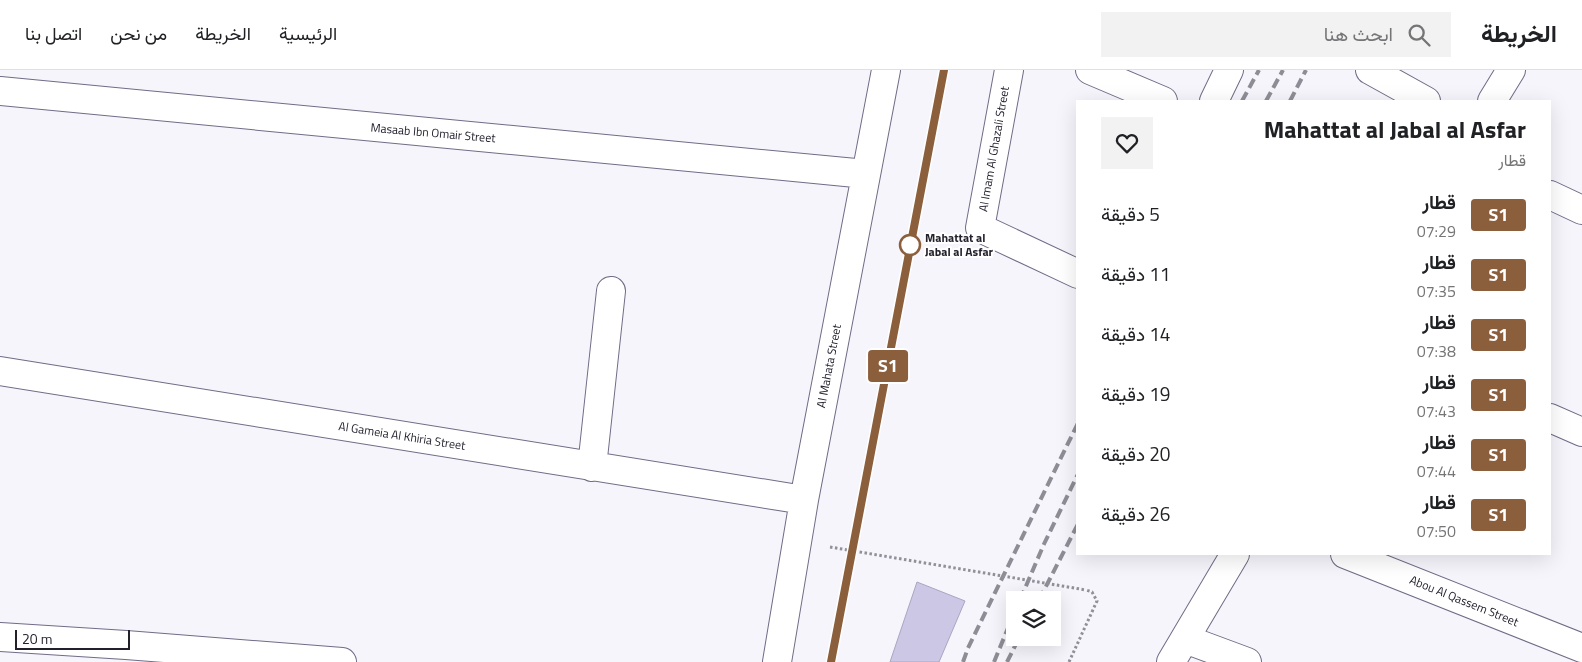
<!DOCTYPE html>
<html lang="ar">
<head>
<meta charset="utf-8">
<style>
	body { margin:0; font-family:"Titillium Web",Vazirmatn,sans-serif; background:#f2f2f2; color:#202124; direction:rtl; height:100vh; display:flex; flex-direction:column; font-size:19px; white-space:nowrap }
	* { box-sizing:border-box; margin:0 }
	p { font-size:16px; color:#757577 }
	.icon { flex:none; width:28px; height:28px; fill:none; stroke:currentColor; stroke-width:2; stroke-linecap:round; stroke-linejoin:round }
	.map { position:relative; flex:1; overflow:hidden; direction:ltr }
	.panel { position:absolute; left:1076px; top:30px; width:475px; height:455px; display:flex; flex-direction:column; background:#fff; border-radius:0px; box-shadow:0 5px 20px #0002; direction:rtl }
	.panel>* { flex:none }
	.badge { padding:0 10px; border-radius:4px; font-size:18px; line-height:32px }
	.controls { position:absolute; left:1006px; top:521px; display:grid; gap:10px }
	.controls a { display:grid; place-items:center; width:55px; height:55px; border-radius:0px; background:#fff; box-shadow:0 5px 20px #0002; font-size:25px }
	.scale { position:absolute; left:15px; bottom:12px; width:115px; box-sizing:border-box; padding-left:5px; border:2px solid #23202c; border-top:0; font-size:14px; line-height:18px; white-space:nowrap; color:#23202c; -webkit-text-stroke:4px #fff; paint-order:stroke }
	.map>.badge { position:absolute; translate:-50% -50%; box-shadow:0 0 0 2px #fff }
	.round { display:grid; place-items:center; flex:none; width:52px; height:52px; border-radius:0px; background:#f2f2f2 }
	.head { display:flex; align-items:center; justify-content:space-between; height:85px; padding:0 25px }
	h1 { font-size:24px; font-weight:700; line-height:38px }
	ul { padding:0; list-style:none }
	li { display:flex; align-items:center; gap:15px; height:60px; padding:0 25px }
	li div { flex:1 }
	li b { display:block; font-size:19px }
	li em { font-style:normal }
	li .badge { min-width:55px; font-weight:700; text-align:center }
	header { display:flex; align-items:center; gap:30px; box-sizing:border-box; height:70px; padding:0 25px; background:#fff; border-bottom:1px solid #e0e0e0 }
	header strong { font-size:24px }
	nav { display:flex; gap:28px; margin-inline-start:auto; font-size:18px }
	.search { width:350px; height:45px; background:#f2f2f2; display:flex; align-items:center; gap:12px; box-sizing:border-box; padding:0 18px; border-radius:0px; color:#757577; font-size:19px }
	.map>svg:first-child { display:block }
	.building { fill:#ccc7e5; stroke:#aaa5c2 }
	.lines { fill:none; stroke-linecap:round; stroke-linejoin:round }
	.minor-casing { stroke:#716b86; stroke-width:30 }
	.path { stroke:#918f98; stroke-width:3; stroke-dasharray:2.5 2.5; stroke-linecap:butt }
	.minor { stroke:#fff; stroke-width:28 }
	.rail { stroke:#8e8c95; stroke-width:4; stroke-dasharray:10 5; stroke-linecap:butt }
	.path-bridge { stroke:#918f98; stroke-width:3; stroke-dasharray:2.5 2.5; stroke-linecap:butt }
	.line-casing { stroke:#fff; stroke-width:11 }
	.line { stroke:#8b5e3c; stroke-width:8 }
	.stop-dot { fill:#fff; stroke:#8b5e3c; stroke-width:2.5 }
	.labels { text-anchor:middle; stroke-width:4; stroke-linejoin:round; paint-order:stroke }
	.street-label { font-size:12px; fill:#23202c; stroke:#fff }
	.stop-label { font-size:12px; font-weight:bold; fill:#23202c; stroke:#fff; text-anchor:start }
</style>
</head>
<body>
<header>
<strong>الخريطة</strong>
<div class="search"><svg class="icon" aria-label="search" viewBox="0 0 24 24"><circle cx="10" cy="10" r="6"/><path d="M15 15l6 6"/></svg>ابحث هنا</div>
<nav><a>الرئيسية</a><a>الخريطة</a><a>من نحن</a><a>اتصل بنا</a></nav>
</header>
<div class="map">
<svg width="1582" height="592" viewBox="0 0 1582 592">
	<rect width="100%" height="100%" fill="#f6f5fb"/>
	<path class="building" d="M917,512L965,531L939,592H890Z"/>
	<g class="lines">
		<defs>
			<path id="minor" d="M1009,0L980,158L1078,204
				M1090,0L1163,31
				M1370,0L1426,31
				M0,21L866,104
				M1214,31L1229,0
				M1492,31L1511,0
				M1550,125L1582,140
				M0,301L804,430
				M1550,348L1582,362
				M592,397L611,221
				M1345,484L1582,578
				M0,567L126,575L342,592
				M1185,569L1247,592
				M777,592L804,430L886,0
				M1171,592L1235,484"/>
		</defs>
		<use href="#minor" class="minor-casing"/>
		<path class="path" d="M1069,592L1097,531L1092,522L1086,520"/>
		<use href="#minor" class="minor"/>
		<path class="rail" d="M1242,31L1259,0
			M1266,31L1283,0
			M1290,31L1306,0
			M1020,530L1044,474L1078,404
			M1039,530L1078,454
			M831,592L944,0
			M963,592L968,578L1078,353
			M994,592L1015,541
			M1007,592L1019,568"/>
		<path class="path-bridge" d="M830,477L1086,520"/>
	</g>
	<g class="lines">
		<defs>
			<path id="line" d="M831,592L944,0"/>
		</defs>
		<use href="#line" class="line-casing"/>
		<use href="#line" class="line"/>
	</g>
	<circle class="stop-dot" cx="910" cy="175" r="10"/>
	<g class="labels">
		<g class="street-label">
			<text transform="translate(433 63) rotate(5)" y="4">Masaab Ibn Omair Street</text>
			<text transform="translate(994 79) rotate(-80)" y="4">Al Imam Al Ghazali Street</text>
			<text transform="translate(829 296) rotate(-79)" y="4">Al Mahata Street</text>
			<text transform="translate(402 366) rotate(9)" y="4">Al Gameia Al Khiria Street</text>
			<text transform="translate(1464 531) rotate(22)" y="4">Abou Al Qassem Street</text>
		</g>
		<g class="stop-label">
			<text x="925" y="172">Mahattat al<tspan x="925" dy="14">Jabal al Asfar</tspan></text>
		</g>
	</g>
</svg>
<div class="controls">
<a><svg class="icon" aria-label="layers" viewBox="0 0 24 24"><path d="M12 4l9 5-9 5-9-5zM3 14l9 5 9-5"/></svg></a>
</div>
<div class="scale">20 m</div>
<b class="badge" style="left:888px;top:296px;background:#8b5e3c;color:#fff">S1</b>
<section class="panel">
<div class="head"><div><h1>Mahattat al Jabal al Asfar</h1><p>قطار</p></div><a class="round"><svg class="icon" aria-label="heart" viewBox="0 0 24 24"><path d="M12 20l-8-8c-3-5 5-10 8-4 3-6 11-1 8 4z"/></svg></a></div>
<ul>
<li><span class="badge" style="background:#8b5e3c;color:#fff">S1</span><div><b>قطار</b><p>07:29</p></div><em>5 دقيقة</em></li>
<li><span class="badge" style="background:#8b5e3c;color:#fff">S1</span><div><b>قطار</b><p>07:35</p></div><em>11 دقيقة</em></li>
<li><span class="badge" style="background:#8b5e3c;color:#fff">S1</span><div><b>قطار</b><p>07:38</p></div><em>14 دقيقة</em></li>
<li><span class="badge" style="background:#8b5e3c;color:#fff">S1</span><div><b>قطار</b><p>07:43</p></div><em>19 دقيقة</em></li>
<li><span class="badge" style="background:#8b5e3c;color:#fff">S1</span><div><b>قطار</b><p>07:44</p></div><em>20 دقيقة</em></li>
<li><span class="badge" style="background:#8b5e3c;color:#fff">S1</span><div><b>قطار</b><p>07:50</p></div><em>26 دقيقة</em></li>
</ul>
</section>
</div>
</body>
</html>
